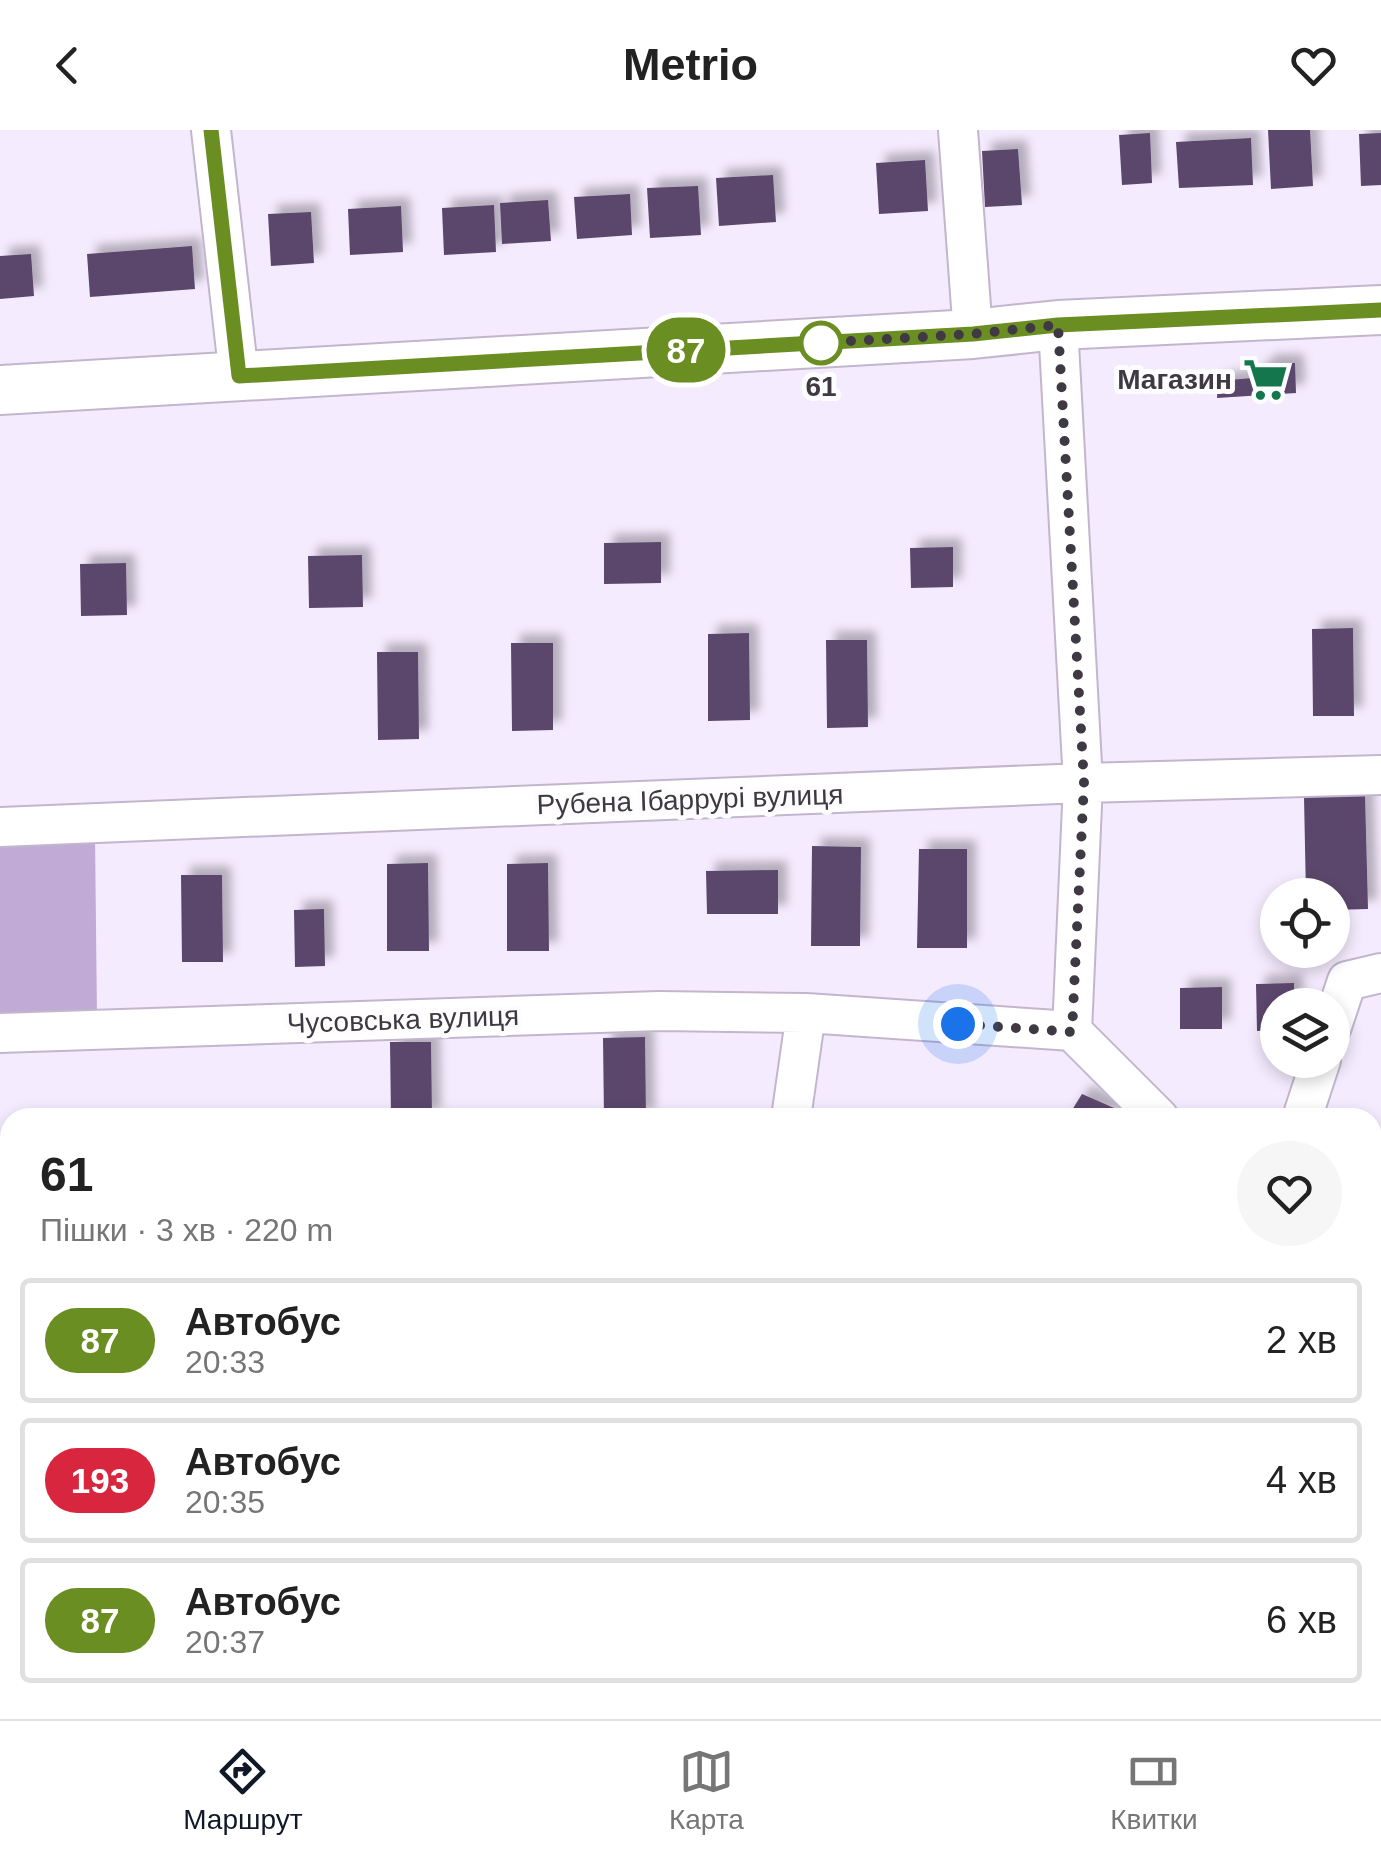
<!DOCTYPE html>
<html lang="uk">
<head>
<meta charset="utf-8">
<style>
	body { margin:0; font-family:Arial,sans-serif; background:#f6f6f6; color:#222; height:100vh; display:flex; flex-direction:column; font-size:38px; white-space:nowrap }
	* { box-sizing:border-box; margin:0 }
	p { font-size:32px; color:#767676 }
	.icon { flex:none; width:55px; height:55px; fill:none; stroke:currentColor; stroke-width:2; stroke-linecap:round; stroke-linejoin:round }
	.map { position:relative; flex:1; overflow:hidden }
	.details { position:absolute; left:0px; top:978px; width:1382px; height:612px; display:flex; flex-direction:column; background:#fff; border-radius:30px 30px 0 0; box-shadow:0 5px 15px #0003 }
	.details>* { flex:none }
	.badge { padding:0 20px; border-radius:32px; font-size:35px; line-height:65px }
	.tools { position:absolute; left:1260px; top:748px; display:grid; gap:20px }
	.tools a { display:grid; place-items:center; width:90px; height:90px; border-radius:50%; background:#fff; box-shadow:0 5px 15px #0003; font-size:50px }
	.you { position:absolute; width:50px; height:50px; margin:-25px; border:8px solid #fff; border-radius:50%; background:#1a73e8; box-shadow:0 0 0 15px #1a73e833 }
	.map>.badge { position:absolute; translate:-50% -50%; box-shadow:0 0 0 5px #fff }
	.round { display:grid; place-items:center; flex:none; width:105px; height:105px; border-radius:52px; background:#f6f6f6 }
	.head { display:flex; align-items:center; justify-content:space-between; height:170px; padding:0 40px }
	h1 { font-size:48px; font-weight:800; line-height:75px }
	ul { padding:0; list-style:none }
	li { display:flex; align-items:center; gap:30px; height:125px; margin:0 20px 15px; padding:0 20px; border:5px solid #e0e0e0; border-radius:10px }
	li div { flex:1 }
	li b { display:block; font-size:38px }
	li em { font-style:normal }
	li .badge { min-width:110px; font-weight:700; text-align:center }
	header { display:flex; justify-content:space-between; align-items:center; height:130px; padding:0 40px; background:#fff; font-size:45px; font-weight:800 }
	.dock { display:flex; justify-content:space-around; align-items:center; height:140px; border-top:2px solid #e0e0e0; background:#fff; font-size:28px; color:#767676 }
	.dock a { display:grid; justify-items:center; gap:5px }
	.dock .selected { color:#111827 }
	.map>svg:first-child { display:block }
	.built { fill:#eeddfc }
	.forest { fill:#c1aad5 }
	.building { fill:#5b466c; filter:url(#shadow) }
	.lines { fill:none; stroke-linecap:round; stroke-linejoin:round }
	.minor-casing { stroke:#c2b6cd; stroke-width:42 }
	.major-casing { stroke:#c2b6cd; stroke-width:52 }
	.minor { stroke:#fff; stroke-width:38 }
	.major { stroke:#fff; stroke-width:48 }
	.rail { stroke:#5b555f; stroke-width:8; stroke-dasharray:15 8; stroke-linecap:butt }
	.line-casing { stroke:#fff; stroke-width:22 }
	.line { stroke:#6b8e23; stroke-width:15 }
	.walk { stroke:#3e3942; stroke-width:10; stroke-dasharray:0 18 }
	.stop-dot { fill:#fff; stroke:#6b8e23; stroke-width:5 }
	.labels { text-anchor:middle; stroke-width:10; stroke-linejoin:round; paint-order:stroke }
	.poi-label { font-size:28px; font-weight:bold; fill:#3e3942; stroke:#fdfdfd; text-anchor:end }
	.stop-label { font-size:28px; font-weight:bold; fill:#3e3942; stroke:#fdfdfd }
	.street-label { font-size:28px; fill:#3e3942; stroke:#fdfdfd }
</style>
</head>
<body>
<header><svg class="icon" aria-label="back" viewBox="0 0 24 24"><path d="M15 5l-7 7 7 7"/></svg>Metrio<svg class="icon" aria-label="heart" viewBox="0 0 24 24"><path d="M12 20l-8-8c-3-5 5-10 8-4 3-6 11-1 8 4z"/></svg></header>
<div class="map">
<svg width="1381" height="1589" viewBox="0 0 1381 1589">
	<defs>
		<filter id="shadow"><feDropShadow dx="9" dy="-9" stdDeviation="5" flood-color="#0004"/></filter>
	</defs>
	<rect width="100%" height="100%" fill="#f5ebfe"/>
	<path class="built" d="M1372,1085L1381,1089V1475L1373,1476Z"/>
	<path class="forest" d="M95,707L97,887L0,891V713Z"/>
	<path class="building" d="M1268,0H1310L1313,56L1271,59Z
		M1150,3L1152,53L1122,55L1119,5Z
		M1381,3V55L1361,56L1359,4Z
		M1251,8L1253,55L1179,58L1176,12Z
		M1018,19L1022,75L985,77L982,21Z
		M925,30L928,81L879,84L876,33Z
		M773,45L776,92L719,96L716,48Z
		M698,56L701,105L650,108L647,58Z
		M630,64L632,105L577,109L574,67Z
		M548,70L551,111L502,114L500,73Z
		M494,75L496,122L444,125L442,78Z
		M401,76L403,122L350,125L348,79Z
		M311,82L314,133L271,136L268,84Z
		M192,116L195,159L90,167L87,124Z
		M31,124L34,166L0,169V126Z
		M1267,233H1295L1296,263L1217,268L1218,251L1252,248Z
		M661,412V453L604,454V413Z
		M953,417V457L911,458L910,418Z
		M362,425L363,477L309,478L308,426Z
		M126,433L127,485L81,486L80,434Z
		M1353,498L1354,586H1313L1312,499Z
		M749,503L750,590L708,591V504Z
		M826,510H867L868,597L827,598Z
		M511,513H553V600L512,601Z
		M377,522H418L419,609L378,610Z
		M1365,666L1368,779L1332,780V765H1306L1304,667Z
		M812,716L861,717L860,816H811Z
		M919,719H967V818H917Z
		M428,733L429,821H387V734Z
		M548,733L549,821H507V734Z
		M778,740V784H707L706,741Z
		M181,745H222L223,832H182Z
		M324,779L325,836L295,837L294,780Z
		M1294,853V875H1278V900L1257,901L1256,854Z
		M1222,857V899H1180V858Z
		M645,907L646,988H604L603,908Z
		M390,912H431L432,988H391Z
		M1082,964L1137,988H1067Z
		M1372,1088L1381,1092V1183L1372,1180Z
		M0,1144H10V1327L0,1326Z
		M1381,1410V1472H1372V1411Z"/>
	<g class="lines">
		<defs>
			<path id="minor" d="M211,0L239,247
				M958,0L973,204
				M1058,195L1083,653L1072,901
				M0,697L1083,653L1381,645
				M1332,896L1347,851L1381,843
				M0,903L659,881L806,883L1072,901L1159,988
				M791,988L806,883
				M1302,988L1321,930
				M1372,1054L1381,1057
				M0,1110L10,1111
				M0,1541L10,1542
				M1372,1558L1381,1555
				M857,1580L936,1589
				M792,1589L795,1580
				M1301,1589L1304,1580"/>
			<path id="major" d="M0,260L973,204L1058,195L1381,180"/>
		</defs>
		<use href="#minor" class="minor-casing"/>
		<use href="#major" class="major-casing"/>
		<use href="#minor" class="minor"/>
		<use href="#major" class="major"/>
		<path class="rail" d="M0,1437L10,1438
			M1372,1544L1381,1542"/>
	</g>
	<g class="lines">
		<defs>
			<path id="line" d="M211,0L239,246L973,204L1058,195L1381,180"/>
		</defs>
		<use href="#line" class="line-casing"/>
		<use href="#line" class="line"/>
		<path class="walk" d="M821,213H818L973,204L1058,195L1084,653L1072,902L958,894"/>
	</g>
	<defs>
		<symbol id="supermarket-bare" viewBox="-9 -9 18 18"><path d="M-6-5.5h2.5l.6 2H6L4.5 2H-2.5L-4.4-4H-6ZM-1.5 3.2a1.3 1.3 0 1 0 .1 0ZM3 3.2a1.3 1.3 0 1 0 .1 0Z" fill="#14764d" stroke="#fdfdfd" stroke-width="2.5" paint-order="stroke"/></symbol>
	</defs>
	<g fill-rule="evenodd">
		<use href="#supermarket-bare" x="1234" y="218" width="63" height="63"/>
	</g>
	<circle class="stop-dot" cx="821" cy="213" r="20"/>
	<g class="labels">
		<g class="poi-label">
			<text x="1232" y="259">Магазин</text>
		</g>
		<g class="stop-label">
			<text x="821" y="266">61</text>
		</g>
		<g class="street-label">
			<text transform="translate(690 669) rotate(-2)" y="10">Рубена Ібаррурі вулиця</text>
			<text transform="translate(403 889) rotate(-2)" y="10">Чусовська вулиця</text>
		</g>
	</g>
</svg>
<div class="tools">
<a><svg class="icon" aria-label="locate" viewBox="0 0 24 24"><circle cx="12" cy="12" r="6"/><path d="M12 2v4M12 18v4M2 12h4M18 12h4"/></svg></a>
<a><svg class="icon" aria-label="layers" viewBox="0 0 24 24"><path d="M12 4l9 5-9 5-9-5zM3 14l9 5 9-5"/></svg></a>
</div>
<div class="you" style="left:958px;top:894px"></div>
<b class="badge" style="left:686px;top:220px;background:#6b8e23;color:#fff">87</b>
<section class="details">
<div class="head"><div><h1>61</h1><p>Пішки · 3 хв · 220 m</p></div><a class="round"><svg class="icon" aria-label="heart" viewBox="0 0 24 24"><path d="M12 20l-8-8c-3-5 5-10 8-4 3-6 11-1 8 4z"/></svg></a></div>
<ul>
<li><span class="badge" style="background:#6b8e23;color:#fff">87</span><div><b>Автобус</b><p>20:33</p></div><em>2 хв</em></li>
<li><span class="badge" style="background:#d7263d;color:#fff">193</span><div><b>Автобус</b><p>20:35</p></div><em>4 хв</em></li>
<li><span class="badge" style="background:#6b8e23;color:#fff">87</span><div><b>Автобус</b><p>20:37</p></div><em>6 хв</em></li>
</ul>
</section>
</div>
<nav class="dock">
<a class="selected"><svg class="icon" aria-label="directions" viewBox="0 0 24 24"><path d="M12 3l9 9-9 9-9-9zM9 14v-3h6M13 9l2 2-2 2"/></svg>Маршрут</a>
<a><svg class="icon" aria-label="map" viewBox="0 0 24 24"><path d="M3 6l6-2 6 2 6-2v14l-6 2-6-2-6 2zM9 4v14M15 6v14"/></svg>Карта</a>
<a><svg class="icon" aria-label="tickets" viewBox="0 0 24 24"><path d="M3 7h18v10H3zM15 7v10"/></svg>Квитки</a>
</nav>
</body>
</html>
